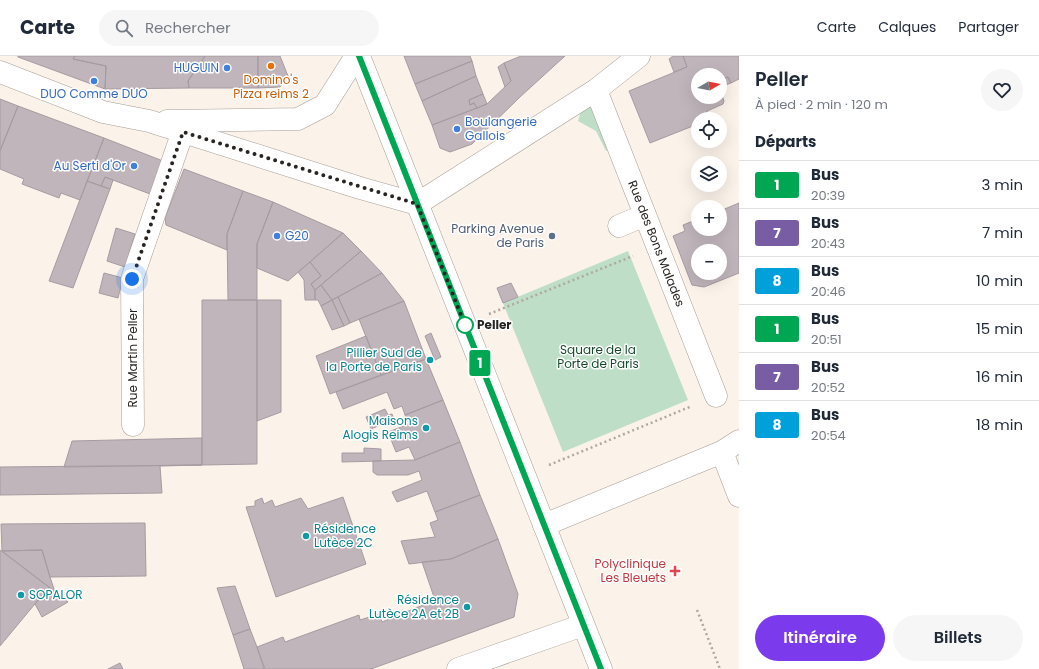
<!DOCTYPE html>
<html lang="fr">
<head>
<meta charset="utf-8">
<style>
	body { margin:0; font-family:Poppins,sans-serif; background:#f6f6f7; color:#1f2937; height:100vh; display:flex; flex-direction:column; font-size:15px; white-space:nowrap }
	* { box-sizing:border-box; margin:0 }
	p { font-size:13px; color:#747a83 }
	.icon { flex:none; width:22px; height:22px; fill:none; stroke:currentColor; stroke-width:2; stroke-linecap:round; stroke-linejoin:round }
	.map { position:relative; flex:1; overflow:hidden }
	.details { display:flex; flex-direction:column; background:#fff; width:300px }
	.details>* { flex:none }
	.badge { padding:0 8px; border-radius:3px; font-size:14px; line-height:26px }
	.needle { width:26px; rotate:81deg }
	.tools { position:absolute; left:691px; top:12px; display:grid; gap:8px }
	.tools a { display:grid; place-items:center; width:36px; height:36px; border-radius:50%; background:#fff; box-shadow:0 4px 16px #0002; font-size:20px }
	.you { position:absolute; width:20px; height:20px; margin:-10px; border:3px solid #fff; border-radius:50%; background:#1a73e8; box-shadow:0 0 0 6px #1a73e833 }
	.map>.badge { position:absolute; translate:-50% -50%; box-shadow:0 0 0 2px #fff }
	h2 { padding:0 16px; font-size:15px; line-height:36px }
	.round { display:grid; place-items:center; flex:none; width:42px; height:42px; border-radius:21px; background:#f6f6f7 }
	.head { display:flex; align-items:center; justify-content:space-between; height:68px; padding:0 16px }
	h1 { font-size:19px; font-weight:600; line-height:30px }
	.button { display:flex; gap:8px; margin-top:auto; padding:8px 16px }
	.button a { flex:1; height:46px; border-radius:24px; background:#7c3aed; color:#fff; font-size:16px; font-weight:600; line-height:46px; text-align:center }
	.button a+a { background:#f6f6f7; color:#1f2937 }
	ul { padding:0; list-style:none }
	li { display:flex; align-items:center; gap:12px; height:48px; padding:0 16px; border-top:1px solid #e0e1e3 }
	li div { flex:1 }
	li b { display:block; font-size:15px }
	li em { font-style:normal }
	li .badge { min-width:44px; font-weight:700; text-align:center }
	header { display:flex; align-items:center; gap:24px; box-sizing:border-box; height:56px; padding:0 20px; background:#fff; border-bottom:1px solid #e0e1e3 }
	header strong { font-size:19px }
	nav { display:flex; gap:22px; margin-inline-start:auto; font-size:14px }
	.search { width:280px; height:36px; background:#f6f6f7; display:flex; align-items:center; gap:10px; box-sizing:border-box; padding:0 14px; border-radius:22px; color:#747a83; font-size:15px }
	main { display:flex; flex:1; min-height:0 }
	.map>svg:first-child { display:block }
	.green { fill:#bedec8 }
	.building { fill:#c0b5bb; stroke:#a69ba1; fill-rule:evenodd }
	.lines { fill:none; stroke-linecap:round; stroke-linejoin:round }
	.minor-casing { stroke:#a79e97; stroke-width:23 }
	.major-casing { stroke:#a79e97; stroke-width:23 }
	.path { stroke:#afa8a1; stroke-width:2.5; stroke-dasharray:2 3; stroke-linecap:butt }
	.minor { stroke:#fff; stroke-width:22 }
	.major { stroke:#fff; stroke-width:22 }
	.line-casing { stroke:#fff; stroke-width:9 }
	.line { stroke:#00a753; stroke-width:6 }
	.walk { stroke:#282421; stroke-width:4; stroke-dasharray:0 7.2 }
	.food-dot { fill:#e8710a; stroke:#fff; stroke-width:1.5 }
	.shop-dot { fill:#3f7fe0; stroke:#fff; stroke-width:1.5 }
	.service-dot { fill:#5c6f8a; stroke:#fff; stroke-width:1.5 }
	.stop-dot { fill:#fff; stroke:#00a753; stroke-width:2 }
	.culture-dot { fill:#0f9aa8; stroke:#fff; stroke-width:1.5 }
	.health-dot { fill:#e0444e; stroke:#fff; stroke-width:1.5 }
	.labels { text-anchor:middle; stroke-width:3; stroke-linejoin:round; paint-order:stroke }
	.shop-label { font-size:12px; fill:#366cbe; stroke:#fff; text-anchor:end }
	.food-label { font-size:12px; fill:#c56008; stroke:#fff }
	.service-label { font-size:12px; fill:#4e5e75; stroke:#fff; text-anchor:end }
	.street-label { font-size:12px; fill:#282421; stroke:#fff }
	.stop-label { font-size:12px; font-weight:bold; fill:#282421; stroke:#fff; text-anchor:start }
	.park-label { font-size:12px; fill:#174a2d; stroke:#fff }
	.culture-label { font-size:12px; fill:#0d838f; stroke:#fff; text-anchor:end }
	.health-label { font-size:12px; fill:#be3a42; stroke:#fff; text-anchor:end }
</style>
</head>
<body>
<header>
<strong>Carte</strong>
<div class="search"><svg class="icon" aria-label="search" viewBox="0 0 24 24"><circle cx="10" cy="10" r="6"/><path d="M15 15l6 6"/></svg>Rechercher</div>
<nav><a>Carte</a><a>Calques</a><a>Partager</a></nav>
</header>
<main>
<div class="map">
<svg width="739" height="613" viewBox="0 0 739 613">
	<rect width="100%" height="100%" fill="#fbf2ea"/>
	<path class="green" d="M593,48L612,91L606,95L596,75L578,65L581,55Z
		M628,195L688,344L563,396L503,247Z"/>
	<path class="building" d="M18,0H75L73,3L106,10L105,33L18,1Z
		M75,0H205L188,25L189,32L105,33L106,10L73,3Z
		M205,0H258V32H189L188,25Z
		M258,0H280L288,20L280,31L258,32Z
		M404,0H470L472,5L415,28Z
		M521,0H565L520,41L472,88L450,96L440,92L432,69L487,48L511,25L504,7Z
		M673,0H683L687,11L674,16L669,3Z
		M683,0H739V23L731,27L728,21L720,24V19H698V41H720V33L724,45L723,48L707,55L710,63H698V68L650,87L629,35L687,11Z
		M472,5L476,20L422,45L415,28Z
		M504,7L511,25L505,31L498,11Z
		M476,20L483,38L469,44L470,49L474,47L477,52L432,69L422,45Z
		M728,21L731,27L720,31V24Z
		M483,38L487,48L477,52L474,47L470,49L469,44Z
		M0,43L18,50L0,95Z
		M18,50L104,82L80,144L61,137L59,142L22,128L24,123L0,113V95Z
		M104,82L163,105L150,138L105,121L101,130L87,125Z
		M184,113L243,135L227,178V194L166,169L165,162Z
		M105,121L113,124L110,133L101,130Z
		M87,125L110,133L73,232L49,225Z
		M243,135L273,146L257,188V244H228L227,178Z
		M273,146L343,177L288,225L257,212V188Z
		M739,147V217L704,231L692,229L673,180L685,175L683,169L698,163V173H720V155ZM698,195H720V217H698Z
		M116,172L135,178L125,211L107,205Z
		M343,177L361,195L315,234L311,228L321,220L310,206Z
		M361,195L382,217L332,244L321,229Z
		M310,206L321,220L311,228L315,234V244H305L304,224L298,216Z
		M104,217L123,222L118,242L99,237Z
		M382,217L404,245L350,267L338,241Z
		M511,227L518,241L503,247L497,232Z
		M321,229L332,244L321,250L318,244H315V234Z
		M338,241L350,267L344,270L332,244Z
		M202,244H257V408L202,409Z
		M257,244H281V356L257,365Z
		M332,244L344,270L332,274L321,250Z
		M404,245L426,303L381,319L359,263Z
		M431,277L441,301L435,304L425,280Z
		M366,280L381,319L330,338L316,300Z
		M426,303L443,344L405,359L402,350L394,353L387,336L343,353L336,336Z
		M443,344L460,386L415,404L409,391L396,396L388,376L409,368L405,359Z
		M385,353L388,359L392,358L394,363L371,373L366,361Z
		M202,382V409L64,411L72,385Z
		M460,386L480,439L435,456L427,435L397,446L392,436L422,424L419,415L408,419H377L373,416V405L415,404Z
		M364,392L381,393V405L342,406V397H364Z
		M202,409L160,410L162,437L0,439V411Z
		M480,439L498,483L451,503L409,508L401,485L435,481L430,467L438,464L435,456Z
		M343,441L366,508L276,541L246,451L255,450V445L262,442L264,448L272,444L275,451L301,442L308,453Z
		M145,467L146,520L50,521L42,494L2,495L1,468Z
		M498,483L518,538L514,561L371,613H265L257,591L283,581L285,586L359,559L360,564L379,558L382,566L435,544L422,506L451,503Z
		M0,494L49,531L0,590Z
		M42,494L50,521L55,536L2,495Z
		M235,530L250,573L233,579L217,532Z
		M49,531L68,546L42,561L35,548Z
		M250,573L257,591L264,613H244L233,579Z
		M120,607L123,613H108Z"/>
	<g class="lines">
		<defs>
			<g id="minor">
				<path d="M0,16L103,56L149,65L360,132L417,148L596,34L639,0"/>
				<path id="s1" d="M596,34L716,340"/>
				<path d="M167,65L298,63L325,49L356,0"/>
				<path d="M619,170L645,159"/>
				<path d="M133,369L132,223L183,75"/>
				<path d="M722,396L739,440"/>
				<path d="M544,469L722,396L739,385"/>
				<path d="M458,613L583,569"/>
			</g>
			<path id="major" d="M359,0L601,613"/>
		</defs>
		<use href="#minor" class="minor-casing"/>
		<use href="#major" class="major-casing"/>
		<path class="path" d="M489,258L633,200
			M549,409L692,350
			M697,554L720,613"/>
		<use href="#minor" class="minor"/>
		<use href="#major" class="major"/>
	</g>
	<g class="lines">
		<defs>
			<path id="line" d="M359,0L601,613"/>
		</defs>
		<use href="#line" class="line-casing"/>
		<use href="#line" class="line"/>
		<path class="walk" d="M132,223L183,76L417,148L465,269"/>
	</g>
	<circle class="food-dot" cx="271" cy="10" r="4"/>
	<g class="shop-dot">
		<circle cx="227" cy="12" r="4"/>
		<circle cx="94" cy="25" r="4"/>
		<circle cx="457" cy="73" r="4"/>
		<circle cx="134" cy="110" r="4"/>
		<circle cx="277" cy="180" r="4"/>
	</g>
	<circle class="service-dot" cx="552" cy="180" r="4"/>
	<circle class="stop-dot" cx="465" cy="269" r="8"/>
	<g class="culture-dot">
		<circle cx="430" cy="304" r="4"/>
		<circle cx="426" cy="372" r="4"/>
		<circle cx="306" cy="480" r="4"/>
		<circle cx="21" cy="539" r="4"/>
		<circle cx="467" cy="551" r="4"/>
	</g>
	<path class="health-dot" d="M673 509h4v4h4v4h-4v4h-4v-4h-4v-4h4z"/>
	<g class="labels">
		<g class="shop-label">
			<text x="219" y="16">HUGUIN</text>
			<text x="94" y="42" text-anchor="middle">DUO Comme DUO</text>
			<text x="465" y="70" text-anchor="start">Boulangerie<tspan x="465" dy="14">Gallois</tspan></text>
			<text x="126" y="114">Au Serti d'Or</text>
			<text x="285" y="184" text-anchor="start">G20</text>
		</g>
		<g class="food-label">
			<text x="271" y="28">Domino's<tspan x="271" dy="14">Pizza reims 2</tspan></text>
		</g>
		<g class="service-label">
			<text x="544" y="177">Parking Avenue<tspan x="544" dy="14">de Paris</tspan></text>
		</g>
		<g class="street-label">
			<text dy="4" stroke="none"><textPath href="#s1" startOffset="165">Rue des Bons Malades</textPath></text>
			<text transform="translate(133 302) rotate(-90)" y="4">Rue Martin Peller</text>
		</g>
		<g class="stop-label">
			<text x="477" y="273">Peller</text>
		</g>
		<g class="park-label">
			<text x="598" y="298">Square de la<tspan x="598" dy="14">Porte de Paris</tspan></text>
		</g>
		<g class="culture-label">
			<text x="422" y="301">Pillier Sud de<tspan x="422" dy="14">la Porte de Paris</tspan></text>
			<text x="418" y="369">Maisons<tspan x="418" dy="14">Alogis Reims</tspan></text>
			<text x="314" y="477" text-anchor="start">Résidence<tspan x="314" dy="14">Lutèce 2C</tspan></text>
			<text x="29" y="543" text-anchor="start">SOPALOR</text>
			<text x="459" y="548">Résidence<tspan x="459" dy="14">Lutèce 2A et 2B</tspan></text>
		</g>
		<g class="health-label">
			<text x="666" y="512">Polyclinique<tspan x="666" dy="14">Les Bleuets</tspan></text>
		</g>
	</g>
</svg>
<div class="tools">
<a><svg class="needle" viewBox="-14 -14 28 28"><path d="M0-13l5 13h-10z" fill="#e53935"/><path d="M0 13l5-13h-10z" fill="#747a83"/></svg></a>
<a><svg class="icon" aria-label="locate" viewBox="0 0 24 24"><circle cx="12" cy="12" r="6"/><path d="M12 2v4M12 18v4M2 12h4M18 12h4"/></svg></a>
<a><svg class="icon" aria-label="layers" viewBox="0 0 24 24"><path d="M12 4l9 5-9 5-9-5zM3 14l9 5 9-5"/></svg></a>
<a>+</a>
<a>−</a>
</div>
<div class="you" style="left:132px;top:223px"></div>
<b class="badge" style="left:480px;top:307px;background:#00a753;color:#fff">1</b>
</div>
<section class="details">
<div class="head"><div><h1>Peller</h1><p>À pied · 2 min · 120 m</p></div><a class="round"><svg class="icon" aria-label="heart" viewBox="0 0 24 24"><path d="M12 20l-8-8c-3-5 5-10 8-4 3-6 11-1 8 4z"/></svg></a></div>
<h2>Départs</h2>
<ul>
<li><span class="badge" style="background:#00a753;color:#fff">1</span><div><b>Bus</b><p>20:39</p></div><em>3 min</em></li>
<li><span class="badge" style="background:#785da5;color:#fff">7</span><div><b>Bus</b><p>20:43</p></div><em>7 min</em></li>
<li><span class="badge" style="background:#00a1db;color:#fff">8</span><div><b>Bus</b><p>20:46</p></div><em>10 min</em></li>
<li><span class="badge" style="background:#00a753;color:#fff">1</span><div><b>Bus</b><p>20:51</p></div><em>15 min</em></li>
<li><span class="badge" style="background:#785da5;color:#fff">7</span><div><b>Bus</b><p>20:52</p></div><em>16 min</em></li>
<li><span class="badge" style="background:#00a1db;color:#fff">8</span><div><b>Bus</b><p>20:54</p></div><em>18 min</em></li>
</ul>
<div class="button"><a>Itinéraire</a><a>Billets</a></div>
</section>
</main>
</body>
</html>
